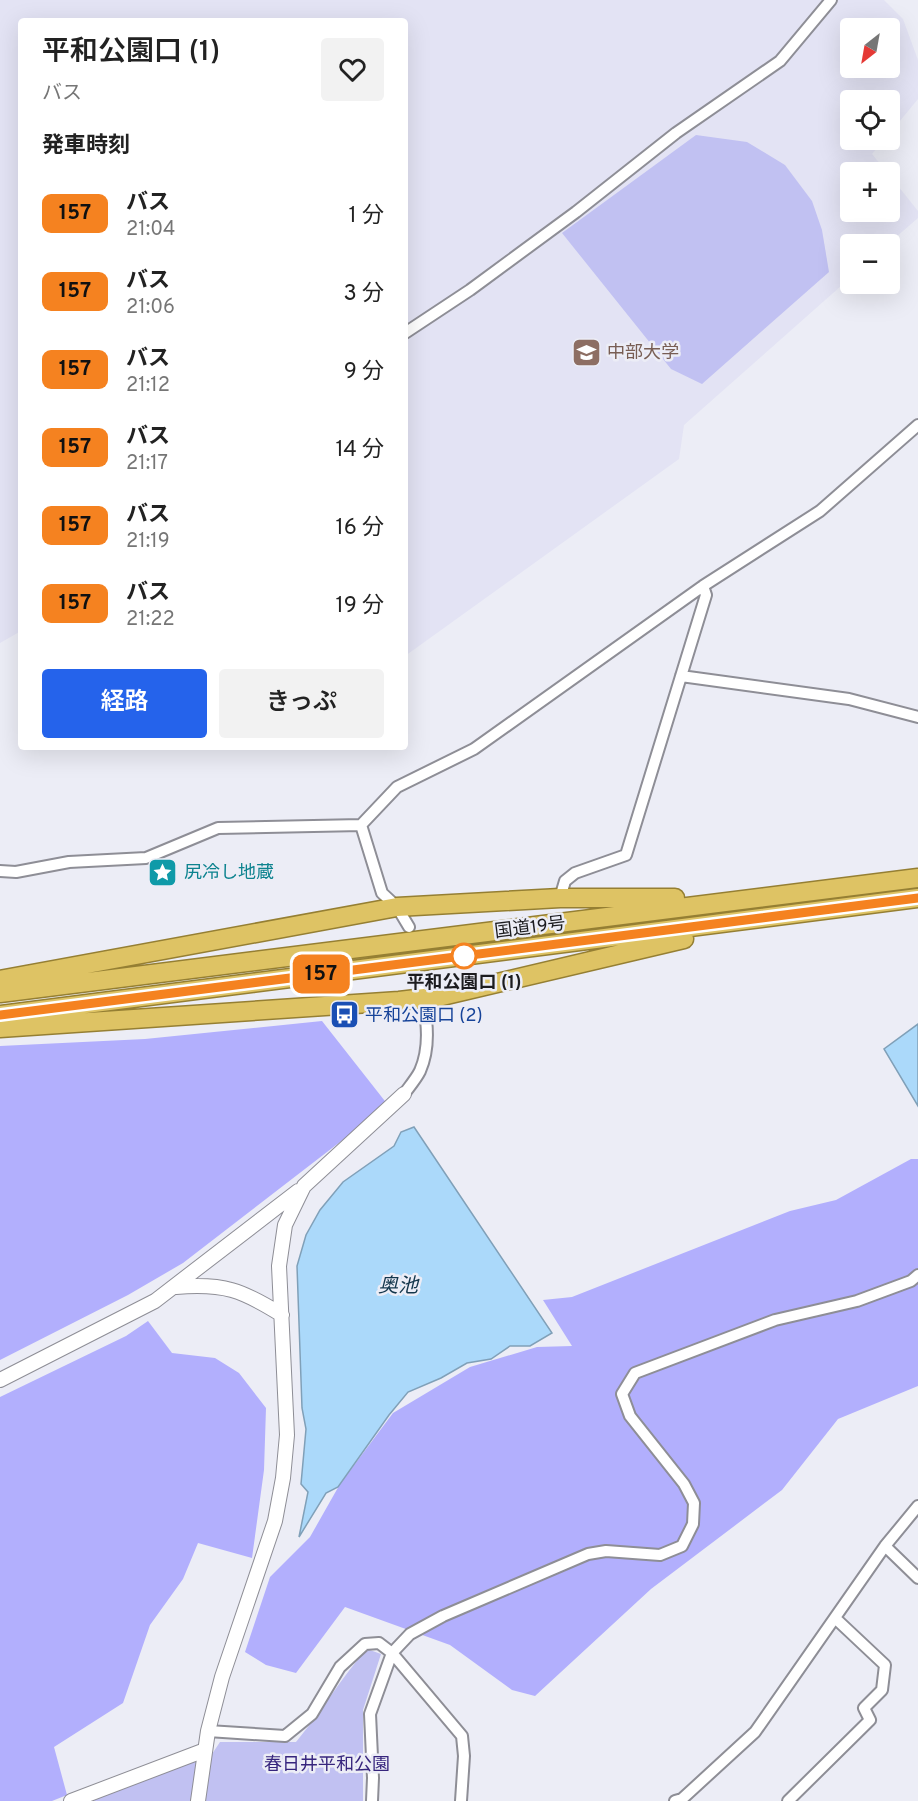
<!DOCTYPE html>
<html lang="ja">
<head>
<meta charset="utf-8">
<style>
	body { margin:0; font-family:Overpass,"Noto Sans JP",sans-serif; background:#f2f2f2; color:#222; height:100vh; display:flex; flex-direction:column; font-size:22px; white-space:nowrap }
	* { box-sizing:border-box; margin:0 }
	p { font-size:20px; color:#767676 }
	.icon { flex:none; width:33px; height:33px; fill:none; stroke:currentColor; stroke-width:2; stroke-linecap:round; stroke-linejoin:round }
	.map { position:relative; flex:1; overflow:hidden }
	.details { position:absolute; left:18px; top:18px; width:390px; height:732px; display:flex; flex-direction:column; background:#fff; border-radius:6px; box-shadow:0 6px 24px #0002 }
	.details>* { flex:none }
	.badge { padding:0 12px; border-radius:9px; font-size:21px; line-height:39px }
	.needle { width:39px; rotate:211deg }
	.tools { position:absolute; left:840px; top:18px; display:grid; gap:12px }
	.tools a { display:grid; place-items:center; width:60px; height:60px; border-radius:6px; background:#fff; box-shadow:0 6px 24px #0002; font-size:30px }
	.map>.badge { position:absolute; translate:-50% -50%; box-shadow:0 0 0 3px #fff }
	h2 { padding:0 24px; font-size:22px; line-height:54px }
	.round { display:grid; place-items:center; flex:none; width:63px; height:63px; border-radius:6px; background:#f2f2f2 }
	.head { display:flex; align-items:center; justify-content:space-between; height:102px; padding:0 24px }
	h1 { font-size:28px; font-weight:600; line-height:45px }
	.primary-button { display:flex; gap:12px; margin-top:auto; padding:12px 24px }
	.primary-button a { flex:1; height:69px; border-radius:6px; background:#2563eb; color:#fff; font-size:24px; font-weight:600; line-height:69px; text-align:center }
	.primary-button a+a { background:#f2f2f2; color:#222 }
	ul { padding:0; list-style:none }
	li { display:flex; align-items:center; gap:18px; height:78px; padding:0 24px }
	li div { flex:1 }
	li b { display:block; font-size:22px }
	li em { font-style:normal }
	li .badge { min-width:66px; font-weight:700; text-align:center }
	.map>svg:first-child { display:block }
	.built { fill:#e3e3f4; fill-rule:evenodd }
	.green { fill:#c1c1f2 }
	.forest { fill:#b2affd }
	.water { fill:#abd9fa; stroke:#80a0b8; stroke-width:1.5 }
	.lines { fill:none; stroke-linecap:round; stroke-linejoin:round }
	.minor-casing { stroke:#8e8e96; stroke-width:14 }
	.tertiary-casing { stroke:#8e8e96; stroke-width:16 }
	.trunk-casing { stroke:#957f33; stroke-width:21 }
	.minor { stroke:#fff; stroke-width:10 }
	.tertiary { stroke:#fff; stroke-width:14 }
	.trunk { stroke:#dec364; stroke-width:18 }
	.line-casing { stroke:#fff; stroke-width:14 }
	.line { stroke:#f58220; stroke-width:9 }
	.stop-dot { fill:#fff; stroke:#f58220; stroke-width:3 }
	.labels { text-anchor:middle; stroke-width:5; stroke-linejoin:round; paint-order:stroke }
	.education-label { font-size:18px; fill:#785e54; stroke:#ecedf6; text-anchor:start }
	.culture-label { font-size:18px; fill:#0d838f; stroke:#ecedf6; text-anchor:start }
	.street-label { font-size:18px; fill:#1c1c1f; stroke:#ecedf6 }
	.stop-label { font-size:18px; font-weight:bold; fill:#1c1c1f; stroke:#ecedf6 }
	.transit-label { font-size:18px; fill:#164399; stroke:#ecedf6; text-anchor:start }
	.park-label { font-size:18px; fill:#36257d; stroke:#ecedf6 }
	.water-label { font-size:20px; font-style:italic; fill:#13364c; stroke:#ecedf6 }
</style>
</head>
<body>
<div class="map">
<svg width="918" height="1801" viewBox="0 0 918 1801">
	<rect width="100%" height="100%" fill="#ecedf6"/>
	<path class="built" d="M0,0H884L903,19L918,60V99L890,133V100H850V140H884L872,154L887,172H850V212H890V176L918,211V218L888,244H850V278L684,425L679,459L405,656V21H21V631L0,643ZM850,28H890V68H850Z"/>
	<path class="green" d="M696,135L747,142L785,165L812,201L822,230L829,272L702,384L671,369L562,233Z
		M367,1649L381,1654L363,1710V1801H92L212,1754L220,1742H296C321,1712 341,1678 367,1649Z"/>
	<path class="forest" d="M322,1021L388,1105L183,1263L128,1295L0,1360V1046L145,1039Z
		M911,1159H918V1386L838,1419L782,1490L651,1589L535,1696L512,1690L450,1645L345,1607L296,1673L266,1665L245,1652L270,1577L310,1537L340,1484L393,1413L470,1367L537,1347L572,1346L543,1300L572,1297L790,1211L836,1200Z
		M148,1321L172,1353L215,1358L239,1373L266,1408L264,1470L252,1558L198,1543L183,1579L150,1625L123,1703L54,1747L67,1795L52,1801H0V1397L126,1336Z"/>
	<path class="water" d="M918,1024V1106L884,1049Z
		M414,1127L552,1333L530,1346H510L491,1359L467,1363L441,1378L408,1392L389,1415L338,1487L326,1493L299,1537L308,1492L301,1484L306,1429L302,1408L297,1266L306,1235L320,1210L343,1182L394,1146L401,1132Z"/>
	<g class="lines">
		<defs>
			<path id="minor" d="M405,333L470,290L576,212L676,133L780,61L831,0
				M681,676L849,699L918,717
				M361,825L382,893L397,907L409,927
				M0,871L16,872L69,862L146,858L218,828L361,825L397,787L474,749L703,586L820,511L918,425
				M560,898L565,881L575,873L626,855L706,595L703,586
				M404,1094C409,1087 416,1079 420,1071C434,1039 424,1002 415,971
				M885,1546L918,1578
				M208,1731L285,1736L312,1714L340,1667L365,1644L379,1643L392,1653L370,1714L373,1778L372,1801
				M461,1801L464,1756L462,1736L392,1653L410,1634L443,1616L588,1554L606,1551L660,1555L682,1546L693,1524L694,1503L684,1484L630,1416L622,1394L635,1373L775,1320L857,1301L911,1281L918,1275
				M675,1801L682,1799L755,1732L885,1546L918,1506
				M788,1801L870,1720L864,1708L882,1690L885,1665L835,1618"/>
			<path id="tertiary" d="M176,1287C224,1283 242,1290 282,1315
				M0,1380L155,1301L298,1191
				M71,1801L205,1750
				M198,1801L208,1731L222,1677L275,1521L283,1478L287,1435L279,1266L285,1225L304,1186L404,1094"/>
			<path id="trunk" d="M0,980L397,907L560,898H675
				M0,993L918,878
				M0,1015L918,898
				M0,1028L399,1001L442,996L684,939"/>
		</defs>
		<use href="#minor" class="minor-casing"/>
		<use href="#tertiary" class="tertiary-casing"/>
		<use href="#trunk" class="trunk-casing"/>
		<use href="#minor" class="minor"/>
		<use href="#tertiary" class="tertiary"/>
		<use href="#trunk" class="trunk"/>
	</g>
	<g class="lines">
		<defs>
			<path id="line" d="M0,1015L918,898"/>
		</defs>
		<use href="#line" class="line-casing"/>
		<use href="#line" class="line"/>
	</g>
	<defs>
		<symbol id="university-square" viewBox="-11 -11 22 22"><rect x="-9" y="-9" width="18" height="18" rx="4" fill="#8d6e63" stroke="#ecedf6"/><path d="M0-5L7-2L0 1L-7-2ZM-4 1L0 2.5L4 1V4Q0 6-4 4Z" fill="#fff"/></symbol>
		<symbol id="sight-square" viewBox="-11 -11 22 22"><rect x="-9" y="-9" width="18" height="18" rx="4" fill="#0f9aa8" stroke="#ecedf6"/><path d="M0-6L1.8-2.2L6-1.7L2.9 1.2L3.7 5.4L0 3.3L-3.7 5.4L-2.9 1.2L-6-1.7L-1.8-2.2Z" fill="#fff"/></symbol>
		<symbol id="bus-square" viewBox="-11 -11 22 22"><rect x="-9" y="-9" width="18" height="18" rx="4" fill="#1a4fb4" stroke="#ecedf6"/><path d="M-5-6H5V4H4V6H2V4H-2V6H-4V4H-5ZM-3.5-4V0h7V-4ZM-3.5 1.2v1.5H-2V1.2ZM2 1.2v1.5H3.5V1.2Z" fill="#fff"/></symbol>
	</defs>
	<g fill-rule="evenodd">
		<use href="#university-square" x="570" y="336" width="33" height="33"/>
		<use href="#sight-square" x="146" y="856" width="33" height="33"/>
		<use href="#bus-square" x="328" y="998" width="33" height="33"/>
	</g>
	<circle class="stop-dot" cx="464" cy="956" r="12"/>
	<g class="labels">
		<g class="education-label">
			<text x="607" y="358">中部大学</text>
		</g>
		<g class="culture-label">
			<text x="184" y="878">尻冷し地蔵</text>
		</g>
		<g class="street-label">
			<text transform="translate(530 927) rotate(-7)" y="6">国道19号</text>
		</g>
		<g class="stop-label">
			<text x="464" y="988">平和公園口 (1)</text>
		</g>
		<g class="transit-label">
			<text x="365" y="1021">平和公園口 (2)</text>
		</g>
		<g class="park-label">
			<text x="327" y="1770">春日井平和公園</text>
		</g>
		<g class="water-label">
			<text x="398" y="1292">奥池</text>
		</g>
	</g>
</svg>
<div class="tools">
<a><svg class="needle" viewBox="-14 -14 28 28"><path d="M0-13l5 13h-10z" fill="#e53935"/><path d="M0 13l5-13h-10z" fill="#767676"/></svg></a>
<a><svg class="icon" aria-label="locate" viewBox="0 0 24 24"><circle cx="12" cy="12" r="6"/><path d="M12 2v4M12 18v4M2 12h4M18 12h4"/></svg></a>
<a>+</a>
<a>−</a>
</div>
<b class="badge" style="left:321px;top:974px;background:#f58220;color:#111">157</b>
<section class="details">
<div class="head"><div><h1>平和公園口 (1)</h1><p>バス</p></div><a class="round"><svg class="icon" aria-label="heart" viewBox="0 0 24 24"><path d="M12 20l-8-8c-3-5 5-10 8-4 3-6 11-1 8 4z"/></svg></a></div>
<h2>発車時刻</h2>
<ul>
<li><span class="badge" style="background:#f58220;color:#111">157</span><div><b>バス</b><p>21:04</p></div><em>1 分</em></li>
<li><span class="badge" style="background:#f58220;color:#111">157</span><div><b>バス</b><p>21:06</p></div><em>3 分</em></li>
<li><span class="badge" style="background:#f58220;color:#111">157</span><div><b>バス</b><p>21:12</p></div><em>9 分</em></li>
<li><span class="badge" style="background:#f58220;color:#111">157</span><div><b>バス</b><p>21:17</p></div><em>14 分</em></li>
<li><span class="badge" style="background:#f58220;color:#111">157</span><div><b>バス</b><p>21:19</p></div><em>16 分</em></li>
<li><span class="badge" style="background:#f58220;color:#111">157</span><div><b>バス</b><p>21:22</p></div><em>19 分</em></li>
</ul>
<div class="primary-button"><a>経路</a><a>きっぷ</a></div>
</section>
</div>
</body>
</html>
